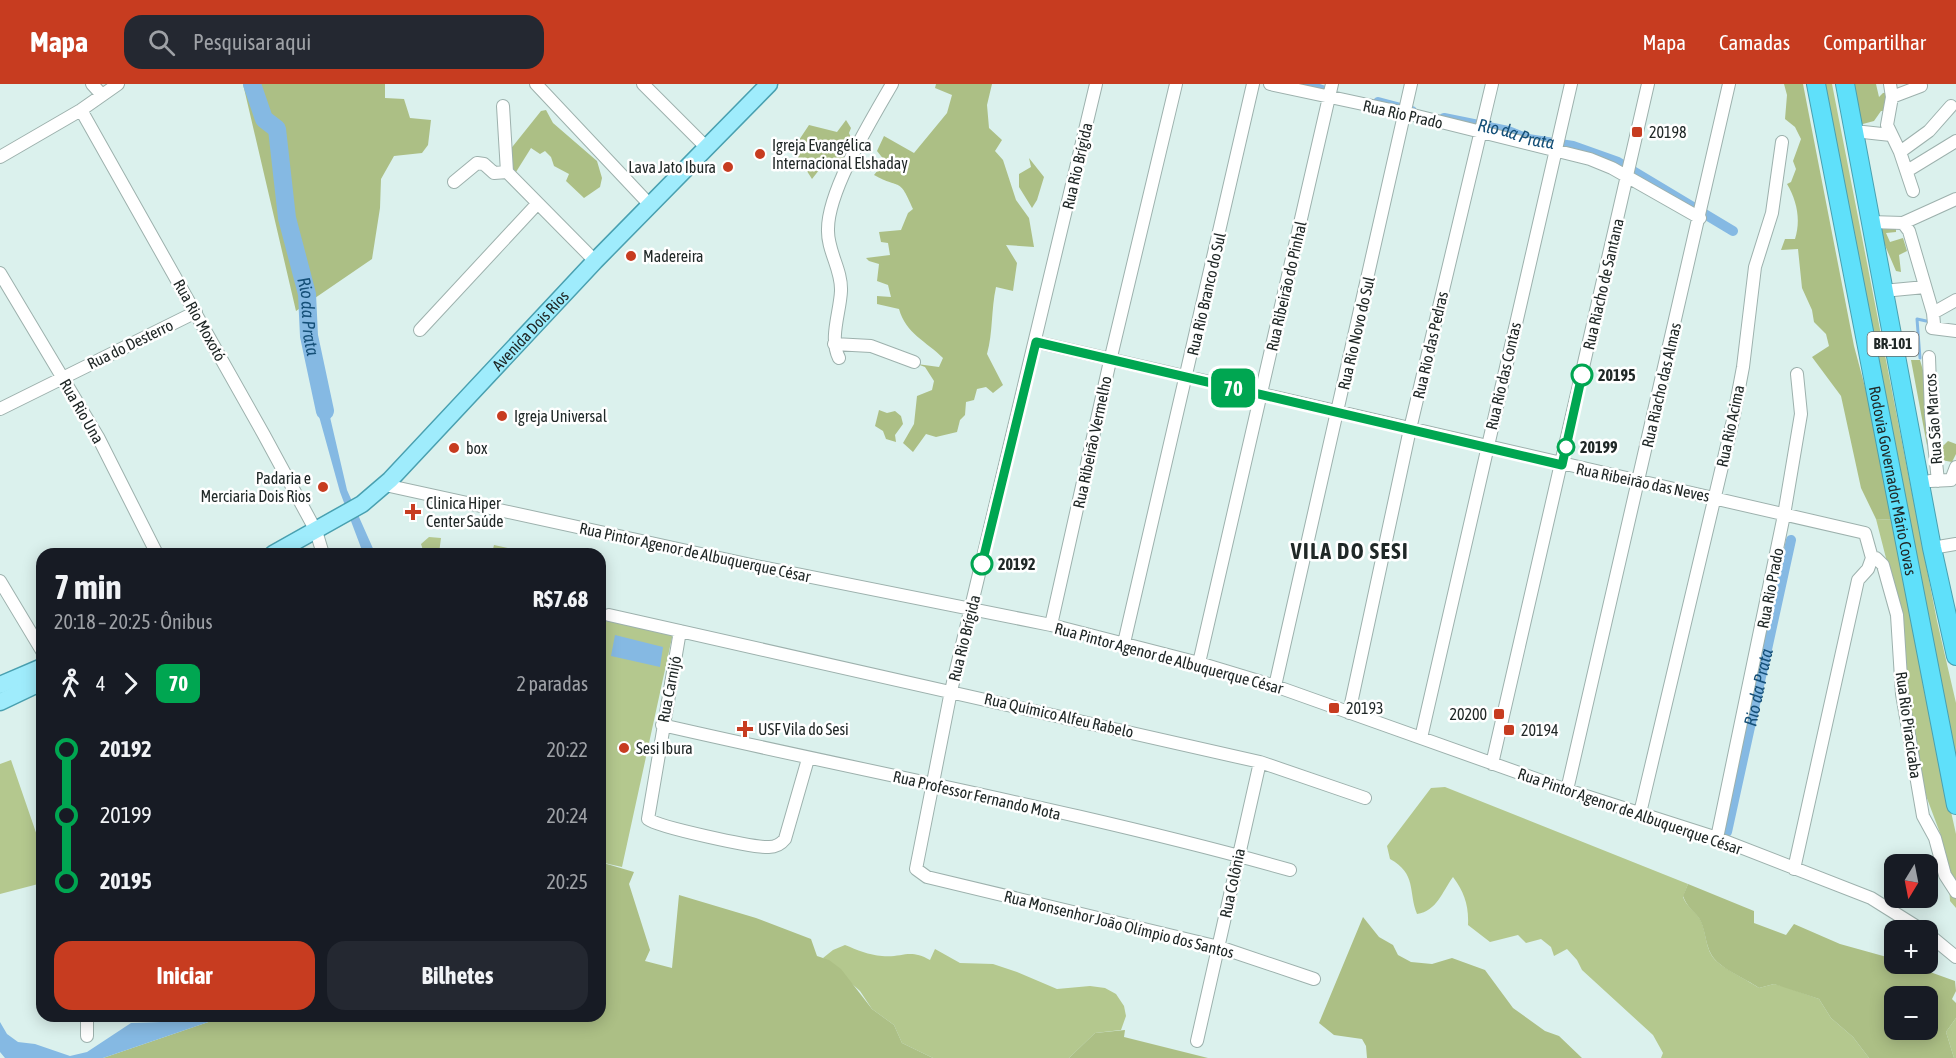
<!DOCTYPE html>
<html lang="pt">
<head>
<meta charset="utf-8">
<style>
	body { margin:0; font-family:"Asap Condensed",sans-serif; background:#242831; color:#f1f3f6; height:100vh; display:flex; flex-direction:column; font-size:22px; white-space:nowrap }
	* { box-sizing:border-box; margin:0 }
	p { font-size:20px; color:#9ea1a6 }
	.icon { flex:none; width:33px; height:33px; fill:none; stroke:currentColor; stroke-width:2; stroke-linecap:round; stroke-linejoin:round }
	.map { position:relative; flex:1; overflow:hidden }
	.details { position:absolute; left:36px; top:464px; width:570px; height:474px; display:flex; flex-direction:column; background:#171b24; border-radius:18px; box-shadow:0 3px 15px #0003 }
	.details>* { flex:none }
	.badge { padding:0 12px; border-radius:9px; font-size:21px; line-height:39px }
	.needle { width:39px; rotate:190deg }
	.controls { position:absolute; left:1884px; top:770px; display:grid; gap:12px }
	.controls a { display:grid; place-items:center; width:54px; height:54px; border-radius:12px; background:#171b24; box-shadow:0 3px 15px #0003; font-size:30px }
	.map>.badge { position:absolute; translate:-50% -50%; box-shadow:0 0 0 3px #fff }
	.legs { display:flex; align-items:center; gap:9px; height:66px; padding:0 18px; font-size:20px }
	.legs p { margin-inline-start:auto }
	.overview { display:flex; align-items:center; justify-content:space-between; height:102px; padding:0 18px }
	h1 { font-size:33px; font-weight:700; line-height:45px }
	.primary-button { display:flex; gap:12px; margin-top:auto; padding:12px 18px }
	.primary-button a { flex:1; height:69px; border-radius:18px; background:#c73c20; color:#fff; font-size:24px; font-weight:700; line-height:69px; text-align:center }
	.primary-button a+a { background:#242831; color:#f1f3f6 }
	ul { padding:0 18px; list-style:none }
	li { display:flex; align-items:center; gap:21px; height:66px; font-size:22px }
	li i { display:grid; place-items:center; width:9px; height:100%; margin:0 8px; background:currentColor }
	li i::after { content:''; width:15px; height:15px; margin:-8px; border:4px solid; border-radius:50%; background:#171b24 }
	li p { margin-inline-start:auto }
	li:first-child i { background:linear-gradient(#0000 50%,currentColor 0) }
	li:last-child i { background:linear-gradient(currentColor 50%,#0000 0) }
	header { display:flex; align-items:center; gap:36px; box-sizing:border-box; height:84px; padding:0 30px; background:#c73c20; color:#fff }
	header strong { font-size:28px }
	nav { display:flex; gap:33px; margin-inline-start:auto; font-size:21px }
	.search { width:420px; height:54px; background:#242831; display:flex; align-items:center; gap:15px; box-sizing:border-box; padding:0 21px; border-radius:18px; color:#9ea1a6; font-size:22px }
	.map>svg:first-child { display:block }
	.green { fill:#b4c88e }
	.forest { fill:#acbf85; fill-rule:evenodd }
	.water { fill:#85b9e3 }
	.lines { fill:none; stroke-linecap:round; stroke-linejoin:round }
	.stream { stroke:#85b9e3; stroke-width:3 }
	.canal { stroke:#85b9e3; stroke-width:10 }
	.river { stroke:#85b9e3; stroke-width:18 }
	.minor-casing { stroke:#9db1ad; stroke-width:14 }
	.major-casing { stroke:#49a0b0; stroke-width:19 }
	.highway-casing { stroke:#49a0b0; stroke-width:20 }
	.minor { stroke:#fff; stroke-width:12 }
	.major { stroke:#9fecfc; stroke-width:16 }
	.highway { stroke:#5fe0fa; stroke-width:18 }
	.line-1-casing { stroke:#fff; stroke-width:14 }
	.line-1 { stroke:#00a651; stroke-width:9 }
	.poi-dot { fill:#c73c20; stroke:#fff; stroke-width:2 }
	.stop-1-dot { fill:#fff; stroke:#00a651; stroke-width:3 }
	.labels { text-anchor:middle; stroke-width:5; stroke-linejoin:round; paint-order:stroke }
	.shield { fill:#fff; stroke:#636868; stroke-width:1.5 }
	.shield-label { font-size:15px; font-weight:bold; fill:#202827 }
	.street-label { font-size:16px; fill:#202827; stroke:#fff }
	.poi-label { font-size:16px; fill:#202827; stroke:#fff; text-anchor:start }
	.stop-label { font-size:16px; font-weight:bold; fill:#202827; stroke:#fff; text-anchor:start }
	.water-label { font-size:18px; font-style:italic; fill:#155078; stroke:#fff }
	.district-label { font-size:22px; font-weight:bold; letter-spacing:1.5px; fill:#202827; stroke:#fff }
</style>
</head>
<body>
<header>
<strong>Mapa</strong>
<div class="search"><svg class="icon" aria-label="search" viewBox="0 0 24 24"><circle cx="10" cy="10" r="6"/><path d="M15 15l6 6"/></svg>Pesquisar aqui</div>
<nav><a>Mapa</a><a>Camadas</a><a>Compartilhar</a></nav>
</header>
<div class="map">
<svg width="1956" height="974" viewBox="0 0 1956 974">
	<rect width="100%" height="100%" fill="#dbf1ed"/>
	<path class="green" d="M1820,0H1832L1937,537L1956,619V697Z
		M1876,435L1897,436L1908,521L1925,611L1956,750V824L1950,817L1948,782L1940,749L1916,685L1898,521Z
		M429,453L441,454L439,469H424L421,460Z
		M494,461L530,469H492Z
		M600,534L673,549L622,783L600,778Z
		M11,676L42,766V799L0,810V680Z
		M1445,703L1688,800L1683,813C1687,823 1694,826 1700,835C1706,846 1705,861 1712,872C1719,883 1746,895 1759,904L1774,900L1783,902L1819,915L1831,934L1853,953L1869,974H1661L1663,969L1653,951L1582,886L1577,876L1567,865L1554,872L1551,863L1541,855L1526,859L1518,851L1490,858L1468,841C1469,821 1464,808 1453,793C1442,808 1437,827 1417,830C1408,807 1417,790 1390,775L1387,762L1431,704Z
		M845,861C857,866 869,871 882,872C903,874 909,864 930,876L935,865L960,879L993,880L1017,888L1057,905L1090,902L1105,904L1116,910L1124,922L1126,932L1121,946L1095,949L1069,974H933L902,959L894,941L872,925L860,907L823,874L833,866Z
		M1956,934V974H1954L1946,948Z"/>
	<path class="forest" d="M243,0H385V14L404,15L410,34L431,36L428,61L422,69L394,72L381,95L380,124L372,175L296,227Z
		M936,0H992L987,21L989,44L1002,56L995,67L1003,76L1016,116L1029,134L1034,163L1006,161L1017,179L1013,207L996,203C991,226 993,249 987,270L1003,301L993,309L986,303L977,305L974,316L966,318L965,331L960,336L957,348L936,353L926,350L913,368L903,359L914,340L917,312L932,306L934,297L925,283L917,280L939,283L943,274C926,257 906,250 899,225L877,220V212L891,213L888,201L877,197L879,180L869,177L866,174L890,171L888,159L881,158L879,148L901,146L908,129L913,125C899,92 901,106 874,91L885,77L877,67L884,52L914,69L947,29L952,11L935,4Z
		M1784,0H1803L1854,262L1876,344L1897,436L1876,435L1861,404L1841,312L1812,273L1829,262L1826,250L1814,238L1812,226L1802,204L1798,165L1781,166L1785,155H1795C1801,136 1797,117 1787,100L1791,98L1796,85L1793,77L1801,55L1795,43L1785,35L1787,11Z
		M1853,0H1876L1879,13L1883,9L1892,8L1886,27H1881L1874,37L1859,41Z
		M546,26L553,39L597,77L602,94L600,103L584,114L566,97L569,90L554,82L551,73L545,67L540,70L531,64L516,88L509,81V67L541,27Z
		M846,36L851,44L849,49L853,59L841,85L827,76L812,95L798,73L801,63L797,59L809,41L837,48Z
		M1029,74L1044,93L1037,116L1032,124L1019,103V90L1031,83Z
		M1890,136L1896,142V148L1886,149L1890,158L1903,154L1907,167L1899,171L1901,188L1896,187L1878,145Z
		M1911,276H1920L1924,290L1931,353L1927,359L1929,372Z
		M879,326L887,329L895,327L901,332L903,340L895,351L896,358L886,355L883,347L875,342Z
		M1948,357L1956,360V370L1952,378L1941,376L1936,360L1944,361Z
		M600,778L634,788L629,800L650,866L645,877L672,884L679,811L756,834L811,855L817,872L829,876L841,885L872,925L894,941L902,959L933,974H103L226,932H600Z
		M1688,800L1754,827V839L1786,851L1794,840L1840,860L1894,875V879H1905L1955,897L1956,907L1952,915L1956,919V934L1946,948L1954,974H1869L1853,953L1831,934L1819,915L1774,900L1759,904C1745,894 1718,884 1711,870C1705,859 1705,843 1699,834C1693,826 1687,823 1683,812ZM1894,912H1928V945H1894Z
		M1363,833L1379,853L1393,861L1398,871L1411,878L1432,880L1452,874L1485,886L1513,924L1545,947L1559,952L1582,974H1367L1366,962L1362,955L1334,951L1319,939Z
		M1125,946L1124,953L1208,974H1069L1095,949Z"/>
	<path class="water" d="M323,303L347,406L375,469H363L340,408L312,307Z
		M615,551L663,563L660,583L611,572Z
		M177,932H226L103,974H5L0,968V938L7,950L18,958L35,960L70,972L87,968L131,939L161,938Z"/>
	<g class="lines">
		<path class="stream" d="M1920,274L1917,235L1931,238"/>
		<g class="canal">
			<path d="M1291,3L1307,1L1331,9"/>
			<path d="M1378,18L1412,27"/>
			<path id="s1" d="M1444,34L1508,47L1528,55L1573,62L1618,78L1733,147"/>
			<path id="s2" d="M1727,748L1791,456"/>
		</g>
		<path class="river" id="s3" d="M252,0L264,35L277,45L287,134L307,210L309,252L325,327"/>
		<defs>
			<path id="minor" d="M92,0L102,11
				M536,0L650,121
				M643,0L707,64
				M1096,0L951,607L916,785L927,793L1219,863L1314,895
				M1270,0L1405,29L1590,75L1612,84L1700,134
				M1890,0L1892,13L1887,41L1900,68L1913,107
				M1892,13L1921,2
				M503,22L507,88
				M81,26L264,351L316,447L323,470
				M1854,47L1891,51
				M1900,68L1929,47L1951,22
				M0,73L81,26L118,0
				M1907,87L1956,57
				M507,88L595,177
				M454,98L477,79L484,80L494,89L507,88
				M1870,138L1903,139L1956,115
				M1903,139L1909,147L1933,229L1934,240L1932,244L1956,247
				M0,189L98,353L157,470
				M1883,207L1925,203
				M1933,229L1956,216
				M420,246L537,120
				M1036,258L1865,449L1872,474
				M834,260L871,262L914,278
				M1929,273L1931,331L1938,397
				M839,274C829,254 840,229 841,207C842,185 827,167 828,145C828,106 872,35 892,0
				M0,325L196,228
				M1930,397L1951,396L1956,383
				M385,401L756,482L1051,541L1199,579L1275,602L1567,706L1717,754L1871,814L1922,846
				M1932,464L1956,460
				M0,497L42,567
				M609,531L1260,678L1365,714
				M1051,541L1110,277L1176,0
				M680,547L648,735C658,743 754,764 769,763C776,763 781,760 785,755L808,675
				M1124,559L1253,0
				M1199,579L1332,0
				M1275,602L1411,0
				M1349,629L1410,345L1492,0
				M662,641C871,689 1084,728 1290,786
				M1421,654L1571,0
				M1492,680L1648,0
				M1567,706L1729,0
				M1640,729L1733,336L1743,283L1755,183L1772,129L1782,58
				M1717,754L1784,431L1801,330L1797,290
				M1794,785L1858,496L1868,485L1872,474H1876L1883,481L1897,531L1902,610L1923,732L1935,754L1945,791L1956,808
				M1928,850L1956,873
				M87,952V932
				M1197,957L1260,678"/>
			<g id="major">
				<path id="s4" d="M273,470L362,420L390,396L595,177L769,0"/>
				<path d="M0,601L42,583"/>
				<path d="M0,618L42,598"/>
			</g>
			<g id="highway">
				<path id="s5" d="M1816,0L1956,721"/>
				<path d="M1845,0L1932,464L1956,572"/>
			</g>
		</defs>
		<use href="#minor" class="minor-casing"/>
		<use href="#major" class="major-casing"/>
		<use href="#highway" class="highway-casing"/>
		<use href="#minor" class="minor"/>
		<use href="#major" class="major"/>
		<use href="#highway" class="highway"/>
	</g>
	<g class="lines">
		<defs>
			<path id="line-1" d="M982,480L1036,258L1562,381L1582,291"/>
		</defs>
		<use href="#line-1" class="line-1-casing"/>
		<use href="#line-1" class="line-1"/>
	</g>
	<g class="poi-dot">
		<rect x="1631" y="42" width="12" height="12" rx="3"/>
		<circle cx="760" cy="70" r="6"/>
		<circle cx="728" cy="83" r="6"/>
		<circle cx="631" cy="172" r="6"/>
		<circle cx="502" cy="332" r="6"/>
		<circle cx="454" cy="364" r="6"/>
		<circle cx="323" cy="403" r="6"/>
		<path d="M410 419h6v6h6v6h-6v6h-6v-6h-6v-6h6z"/>
		<rect x="1328" y="618" width="12" height="12" rx="3"/>
		<rect x="1493" y="624" width="12" height="12" rx="3"/>
		<path d="M742 636h6v6h6v6h-6v6h-6v-6h-6v-6h6z"/>
		<rect x="1503" y="640" width="12" height="12" rx="3"/>
		<circle cx="624" cy="664" r="6"/>
	</g>
	<g class="stop-1-dot">
		<circle cx="1582" cy="291" r="10"/>
		<circle cx="1566" cy="363" r="8"/>
		<circle cx="982" cy="480" r="10"/>
	</g>
	<g class="labels">
		<rect class="shield" x="1867.5" y="248" width="51" height="24" rx="4.5"/>
		<g class="shield-label">
			<text x="1893" y="265">BR-101</text>
		</g>
		<g class="street-label">
			<text transform="translate(1403 30) rotate(13)" y="6">Rua Rio Prado</text>
			<text transform="translate(1077 82) rotate(-77)" y="6">Rua Rio Brígida</text>
			<text transform="translate(1603 200) rotate(-77)" y="6">Rua Riacho de Santana</text>
			<text transform="translate(1286 202) rotate(-77)" y="6">Rua Ribeirão do Pinhal</text>
			<text transform="translate(1206 210) rotate(-77)" y="6">Rua Rio Branco do Sul</text>
			<text transform="translate(200 236) rotate(61)" y="6">Rua Rio Moxotó</text>
			<text dy="6" stroke="none"><textPath href="#s4" startOffset="344">Avenida Dois Rios</textPath></text>
			<text transform="translate(1356 249) rotate(-77)" y="6">Rua Rio Novo do Sul</text>
			<text transform="translate(130 260) rotate(-26)" y="6">Rua do Desterro</text>
			<text transform="translate(1430 261) rotate(-77)" y="6">Rua Rio das Pedras</text>
			<text transform="translate(1503 292) rotate(-77)" y="6">Rua Rio das Contas</text>
			<text transform="translate(1661 301) rotate(-77)" y="6">Rua Riacho das Almas</text>
			<text transform="translate(82 327) rotate(60)" y="6">Rua Rio Una</text>
			<text transform="translate(1933 335) rotate(-94)" y="6">Rua São Marcos</text>
			<text transform="translate(1730 342) rotate(-78)" y="6">Rua Rio Acima</text>
			<text transform="translate(1092 358) rotate(-78)" y="6">Rua Ribeirão Vermelho</text>
			<text dy="6" stroke="none"><textPath href="#s5" startOffset="404">Rodovia Governador Mário Covas</textPath></text>
			<text transform="translate(1643 398) rotate(12)" y="6">Rua Ribeirão das Neves</text>
			<text transform="translate(695 468) rotate(12)" y="6">Rua Pintor Agenor de Albuquerque César</text>
			<text transform="translate(1770 504) rotate(-79)" y="6">Rua Rio Prado</text>
			<text transform="translate(964 554) rotate(-76)" y="6">Rua Rio Brígida</text>
			<text transform="translate(1169 574) rotate(15)" y="6">Rua Pintor Agenor de Albuquerque César</text>
			<text transform="translate(669 605) rotate(-79)" y="6">Rua Carnijó</text>
			<text transform="translate(1059 631) rotate(13)" y="6">Rua Químico Alfeu Rabelo</text>
			<text transform="translate(1909 641) rotate(82)" y="6">Rua Rio Piracicaba</text>
			<text transform="translate(977 711) rotate(13)" y="6">Rua Professor Fernando Mota</text>
			<text transform="translate(1630 727) rotate(19)" y="6">Rua Pintor Agenor de Albuquerque César</text>
			<text transform="translate(1232 799) rotate(-78)" y="6">Rua Colônia</text>
			<text transform="translate(1119 840) rotate(14)" y="6">Rua Monsenhor João Olímpio dos Santos</text>
		</g>
		<g class="poi-label">
			<text x="1649" y="54">20198</text>
			<text x="772" y="67">Igreja Evangélica<tspan x="772" dy="18">Internacional Elshaday</tspan></text>
			<text x="716" y="89" text-anchor="end">Lava Jato Ibura</text>
			<text x="643" y="178">Madereira</text>
			<text x="514" y="338">Igreja Universal</text>
			<text x="466" y="370">box</text>
			<text x="311" y="400" text-anchor="end">Padaria e<tspan x="311" dy="18">Merciaria Dois Rios</tspan></text>
			<text x="426" y="425">Clinica Hiper<tspan x="426" dy="18">Center Saúde</tspan></text>
			<text x="1346" y="630">20193</text>
			<text x="1487" y="636" text-anchor="end">20200</text>
			<text x="758" y="651">USF Vila do Sesi</text>
			<text x="1521" y="652">20194</text>
			<text x="636" y="670">Sesi Ibura</text>
		</g>
		<g class="stop-label">
			<text x="1598" y="297">20195</text>
			<text x="1580" y="369">20199</text>
			<text x="998" y="486">20192</text>
		</g>
		<g class="water-label">
			<text dy="6" stroke="none"><textPath href="#s1" startOffset="74">Rio da Prata</textPath></text>
			<text dy="6" stroke="none"><textPath href="#s3" startOffset="244">Rio da Prata</textPath></text>
			<text dy="6" stroke="none"><textPath href="#s2" startOffset="148">Rio da Prata</textPath></text>
		</g>
		<g class="district-label">
			<text x="1350" y="475">VILA DO SESI</text>
		</g>
	</g>
</svg>
<div class="controls">
<a><svg class="needle" viewBox="-14 -14 28 28"><path d="M0-13l5 13h-10z" fill="#e53935"/><path d="M0 13l5-13h-10z" fill="#9ea1a6"/></svg></a>
<a>+</a>
<a>−</a>
</div>
<b class="badge" style="left:1233px;top:304px;background:#00a651;color:#fff">70</b>
<section class="details">
<div class="overview"><div><h1>7 min</h1><p>20:18 – 20:25 · Ônibus</p></div><b>R$7.68</b></div>
<div class="legs"><svg class="icon" aria-label="walk" viewBox="0 0 24 24"><circle cx="13" cy="4" r="2"/><path d="M13 8l-2 6 4 7M11 14l-3 7M7 12l3-4h3l4 4"/></svg>4<svg class="icon" aria-label="forward" viewBox="0 0 24 24"><path d="M9 5l7 7-7 7"/></svg><b class="badge" style="background:#00a651;color:#fff">70</b><p>2 paradas</p></div>
<ul>
<li><i style="color:#00a651"></i><b>20192</b><p>20:22</p></li>
<li><i style="color:#00a651"></i><span>20199</span><p>20:24</p></li>
<li><i style="color:#00a651"></i><b>20195</b><p>20:25</p></li>
</ul>
<div class="primary-button"><a>Iniciar</a><a>Bilhetes</a></div>
</section>
</div>
</body>
</html>
